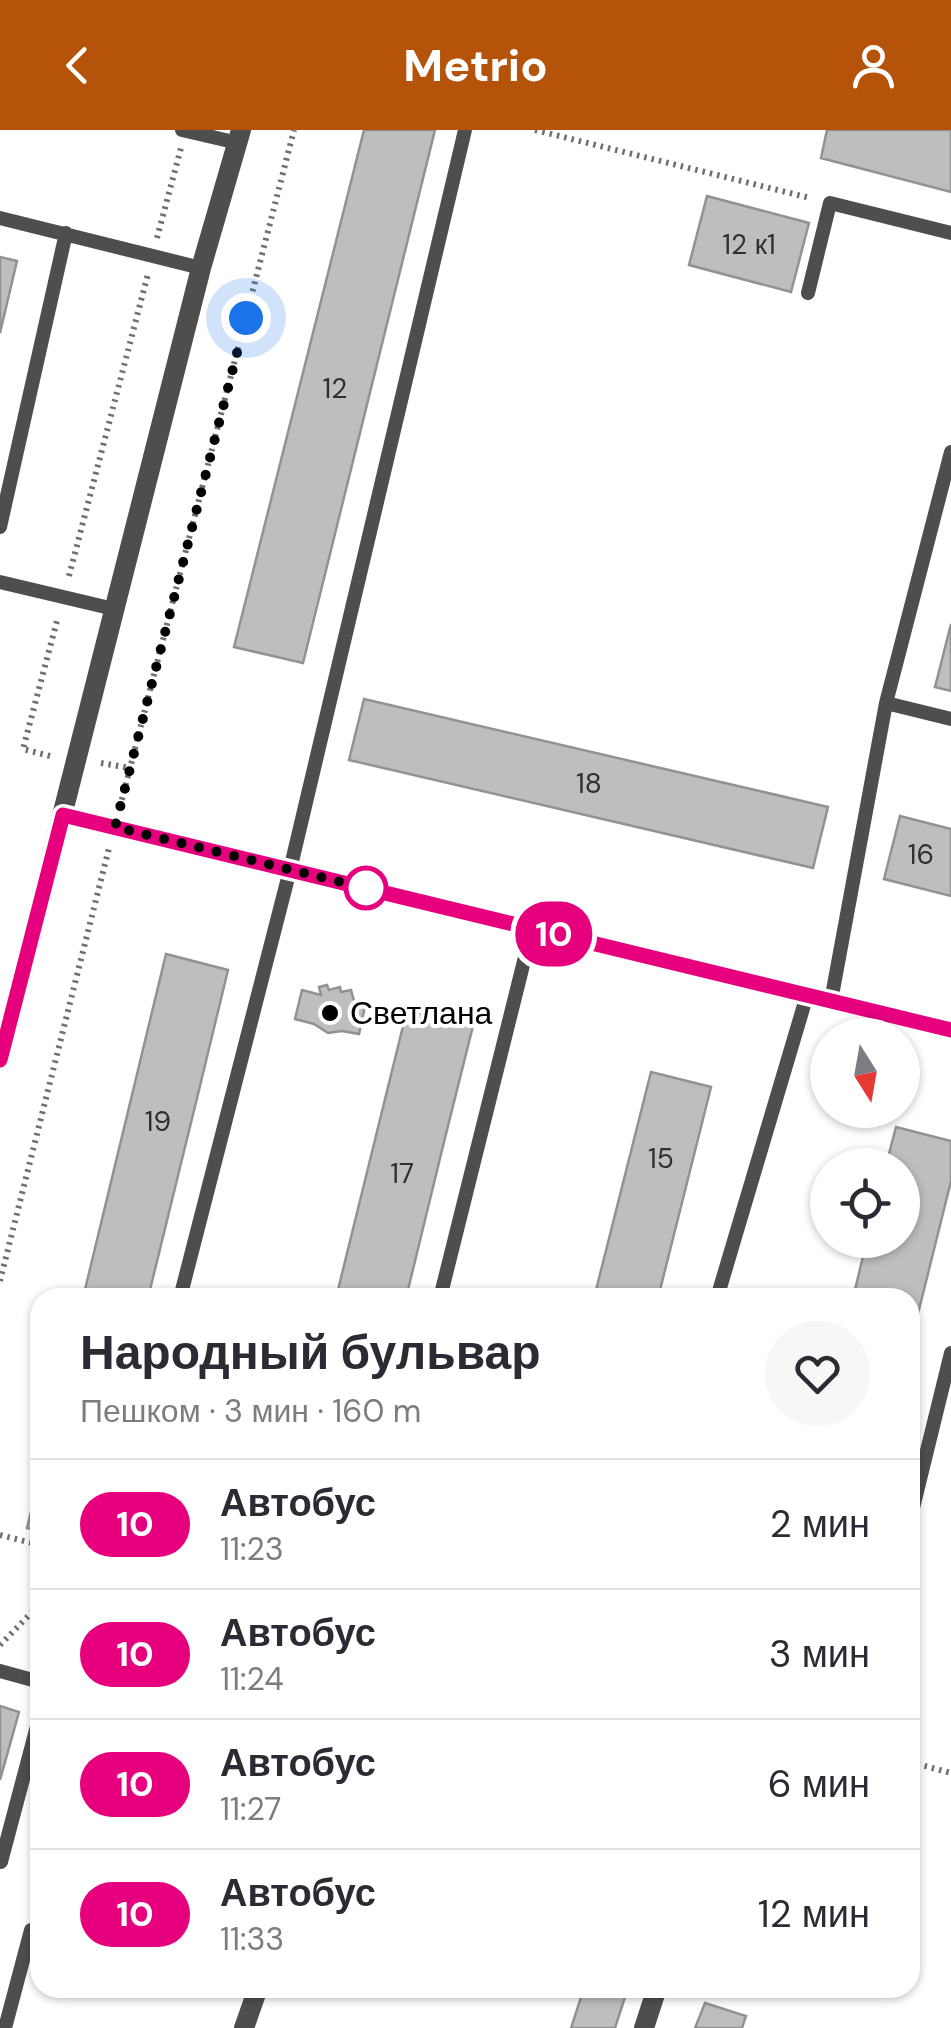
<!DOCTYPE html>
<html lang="ru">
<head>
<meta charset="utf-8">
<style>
	body { margin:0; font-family:"DM Sans",sans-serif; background:#f7f7f7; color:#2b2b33; height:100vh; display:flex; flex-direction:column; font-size:38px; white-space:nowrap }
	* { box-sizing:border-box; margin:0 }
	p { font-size:32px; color:#7c7c81 }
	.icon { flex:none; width:55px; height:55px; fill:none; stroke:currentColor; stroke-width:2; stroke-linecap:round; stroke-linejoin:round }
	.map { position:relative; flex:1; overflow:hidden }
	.side { position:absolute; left:30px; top:1158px; width:890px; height:710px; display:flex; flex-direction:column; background:#fff; border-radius:30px; box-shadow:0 2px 8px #0004 }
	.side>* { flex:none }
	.badge { padding:0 20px; border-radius:32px; font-size:35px; line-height:65px }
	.needle { width:65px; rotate:169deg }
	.buttons { position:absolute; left:810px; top:888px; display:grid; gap:20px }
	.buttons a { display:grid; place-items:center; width:110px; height:110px; border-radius:50%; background:#fff; box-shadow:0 2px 8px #0004; font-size:50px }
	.you { position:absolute; width:50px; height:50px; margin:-25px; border:8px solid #fff; border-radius:50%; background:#1a73e8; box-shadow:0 0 0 15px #1a73e833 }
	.map>.badge { position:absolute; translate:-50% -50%; box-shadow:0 0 0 5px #fff }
	.round { display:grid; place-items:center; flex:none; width:105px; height:105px; border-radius:52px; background:#f7f7f7 }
	.head { display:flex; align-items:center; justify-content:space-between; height:170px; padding:0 50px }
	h1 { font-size:48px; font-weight:700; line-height:75px }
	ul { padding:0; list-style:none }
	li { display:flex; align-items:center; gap:30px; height:130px; padding:0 50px; border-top:2px solid #e1e1e2 }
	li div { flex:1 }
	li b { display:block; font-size:38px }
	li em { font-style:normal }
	li .badge { min-width:110px; font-weight:700; text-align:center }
	header { display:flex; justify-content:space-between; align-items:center; height:130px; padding:0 50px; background:#b45309; color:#fff; font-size:45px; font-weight:700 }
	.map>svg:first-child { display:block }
	.building { fill:#bebebe; stroke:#929292; stroke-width:2.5 }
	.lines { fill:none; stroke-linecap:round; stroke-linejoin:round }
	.path { stroke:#707070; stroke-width:6; stroke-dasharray:2.5 5; stroke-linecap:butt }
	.service { stroke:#4e4e4e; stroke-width:14 }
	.minor { stroke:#4e4e4e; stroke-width:20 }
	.tertiary { stroke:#4e4e4e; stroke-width:20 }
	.line-casing { stroke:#fff; stroke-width:22 }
	.line { stroke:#e6007e; stroke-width:15 }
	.walk { stroke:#000; stroke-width:10; stroke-dasharray:0 18 }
	.stop-dot { fill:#fff; stroke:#e6007e; stroke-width:5 }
	.poi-dot { fill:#000; stroke:#fff; stroke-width:4 }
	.labels { text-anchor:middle; stroke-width:8; stroke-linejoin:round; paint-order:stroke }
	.number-label { font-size:28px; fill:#303030 }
	.poi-label { font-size:32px; fill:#000; stroke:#fff; text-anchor:start }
</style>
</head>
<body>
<header><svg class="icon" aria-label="back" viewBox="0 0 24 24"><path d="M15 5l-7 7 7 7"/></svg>Metrio<svg class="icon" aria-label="person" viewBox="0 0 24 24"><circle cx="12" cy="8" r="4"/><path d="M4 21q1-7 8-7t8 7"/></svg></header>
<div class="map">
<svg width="951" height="1898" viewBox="0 0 951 1898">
	<rect width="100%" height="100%" fill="#fff"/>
	<path class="building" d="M364,0H435L303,533L234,517Z
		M827,0H951V62L821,28Z
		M707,66L809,93L791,162L689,135Z
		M0,127L17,131L0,203Z
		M951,494V561L935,557Z
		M364,569L828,677L813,738L349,630Z
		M900,686L951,699V766L884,749Z
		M166,824L228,840L199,960L148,1168H83Z
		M327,855L329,860L340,857L341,862L351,860L355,874L365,877L359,904L342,901L328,903L314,894L295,889L302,860L321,865L319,857Z
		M407,880L473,896L444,1012L406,1168H336Z
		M651,942L711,957L701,997L658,1168H594Z
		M896,997L951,1011V1051L910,1216V1168H853L867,1110H902V1035H886Z
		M40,1345V1401L27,1398Z
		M0,1576L19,1582L0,1650Z
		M584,1858H628L615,1898H571Z
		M705,1873L746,1886L742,1898H695Z"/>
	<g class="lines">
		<path class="path" d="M535,0L810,68
			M157,108L181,18
			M69,446L148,144
			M50,626L23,619L58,487
			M101,633L130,638
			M120,677L294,0
			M0,1151L109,718
			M0,1405L40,1415
			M0,1515L40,1474
			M910,1632L951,1643"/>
		<path class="service" d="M182,0L238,13
			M0,88L201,138
			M808,163L830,73L951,103
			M0,397L66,103
			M0,452L114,479
			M886,573L951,589
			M831,871L886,573L951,322
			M180,1168L290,740L465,0
			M440,1168L532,799
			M717,1168L807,865
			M910,1390L951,1223
			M0,1541L40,1552
			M1,1732L40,1585
			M5,1898L31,1800"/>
		<path class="minor" d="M63,685L951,900
			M244,1898L258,1858
			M644,1898L657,1858"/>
		<path class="tertiary" d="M0,930L201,138L241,0"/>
	</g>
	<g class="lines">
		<defs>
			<path id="line" d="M0,930L63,685L951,900"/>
		</defs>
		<use href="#line" class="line-casing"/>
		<use href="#line" class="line"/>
		<path class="walk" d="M246,188L115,697L366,758"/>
	</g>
	<circle class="stop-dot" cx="366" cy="758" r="20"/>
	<circle class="poi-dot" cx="330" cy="883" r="10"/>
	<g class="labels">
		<g class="number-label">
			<text x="749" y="124">12 к1</text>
			<text x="335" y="268">12</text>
			<text x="589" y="663">18</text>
			<text x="921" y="734">16</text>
			<text x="158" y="1001">19</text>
			<text x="661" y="1038">15</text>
			<text x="402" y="1053">17</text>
		</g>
		<g class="poi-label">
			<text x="350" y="894">Светлана</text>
		</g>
	</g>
</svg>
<div class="buttons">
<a><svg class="needle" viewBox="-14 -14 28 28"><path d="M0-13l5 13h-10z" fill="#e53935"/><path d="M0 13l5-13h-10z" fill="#7c7c81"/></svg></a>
<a><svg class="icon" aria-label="locate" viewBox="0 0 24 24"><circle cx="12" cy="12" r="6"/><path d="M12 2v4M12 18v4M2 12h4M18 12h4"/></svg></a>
</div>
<div class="you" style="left:246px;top:188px"></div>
<b class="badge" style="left:554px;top:804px;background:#e6007e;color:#fff">10</b>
<section class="side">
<div class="head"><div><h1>Народный бульвар</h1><p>Пешком · 3 мин · 160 m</p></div><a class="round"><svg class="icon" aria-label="heart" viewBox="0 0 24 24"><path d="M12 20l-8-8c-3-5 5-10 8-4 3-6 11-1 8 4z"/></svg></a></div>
<ul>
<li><span class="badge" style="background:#e6007e;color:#fff">10</span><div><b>Автобус</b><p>11:23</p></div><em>2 мин</em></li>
<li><span class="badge" style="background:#e6007e;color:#fff">10</span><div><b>Автобус</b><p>11:24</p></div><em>3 мин</em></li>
<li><span class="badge" style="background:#e6007e;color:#fff">10</span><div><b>Автобус</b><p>11:27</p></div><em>6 мин</em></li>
<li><span class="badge" style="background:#e6007e;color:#fff">10</span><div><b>Автобус</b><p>11:33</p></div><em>12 мин</em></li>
</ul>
</section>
</div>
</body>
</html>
